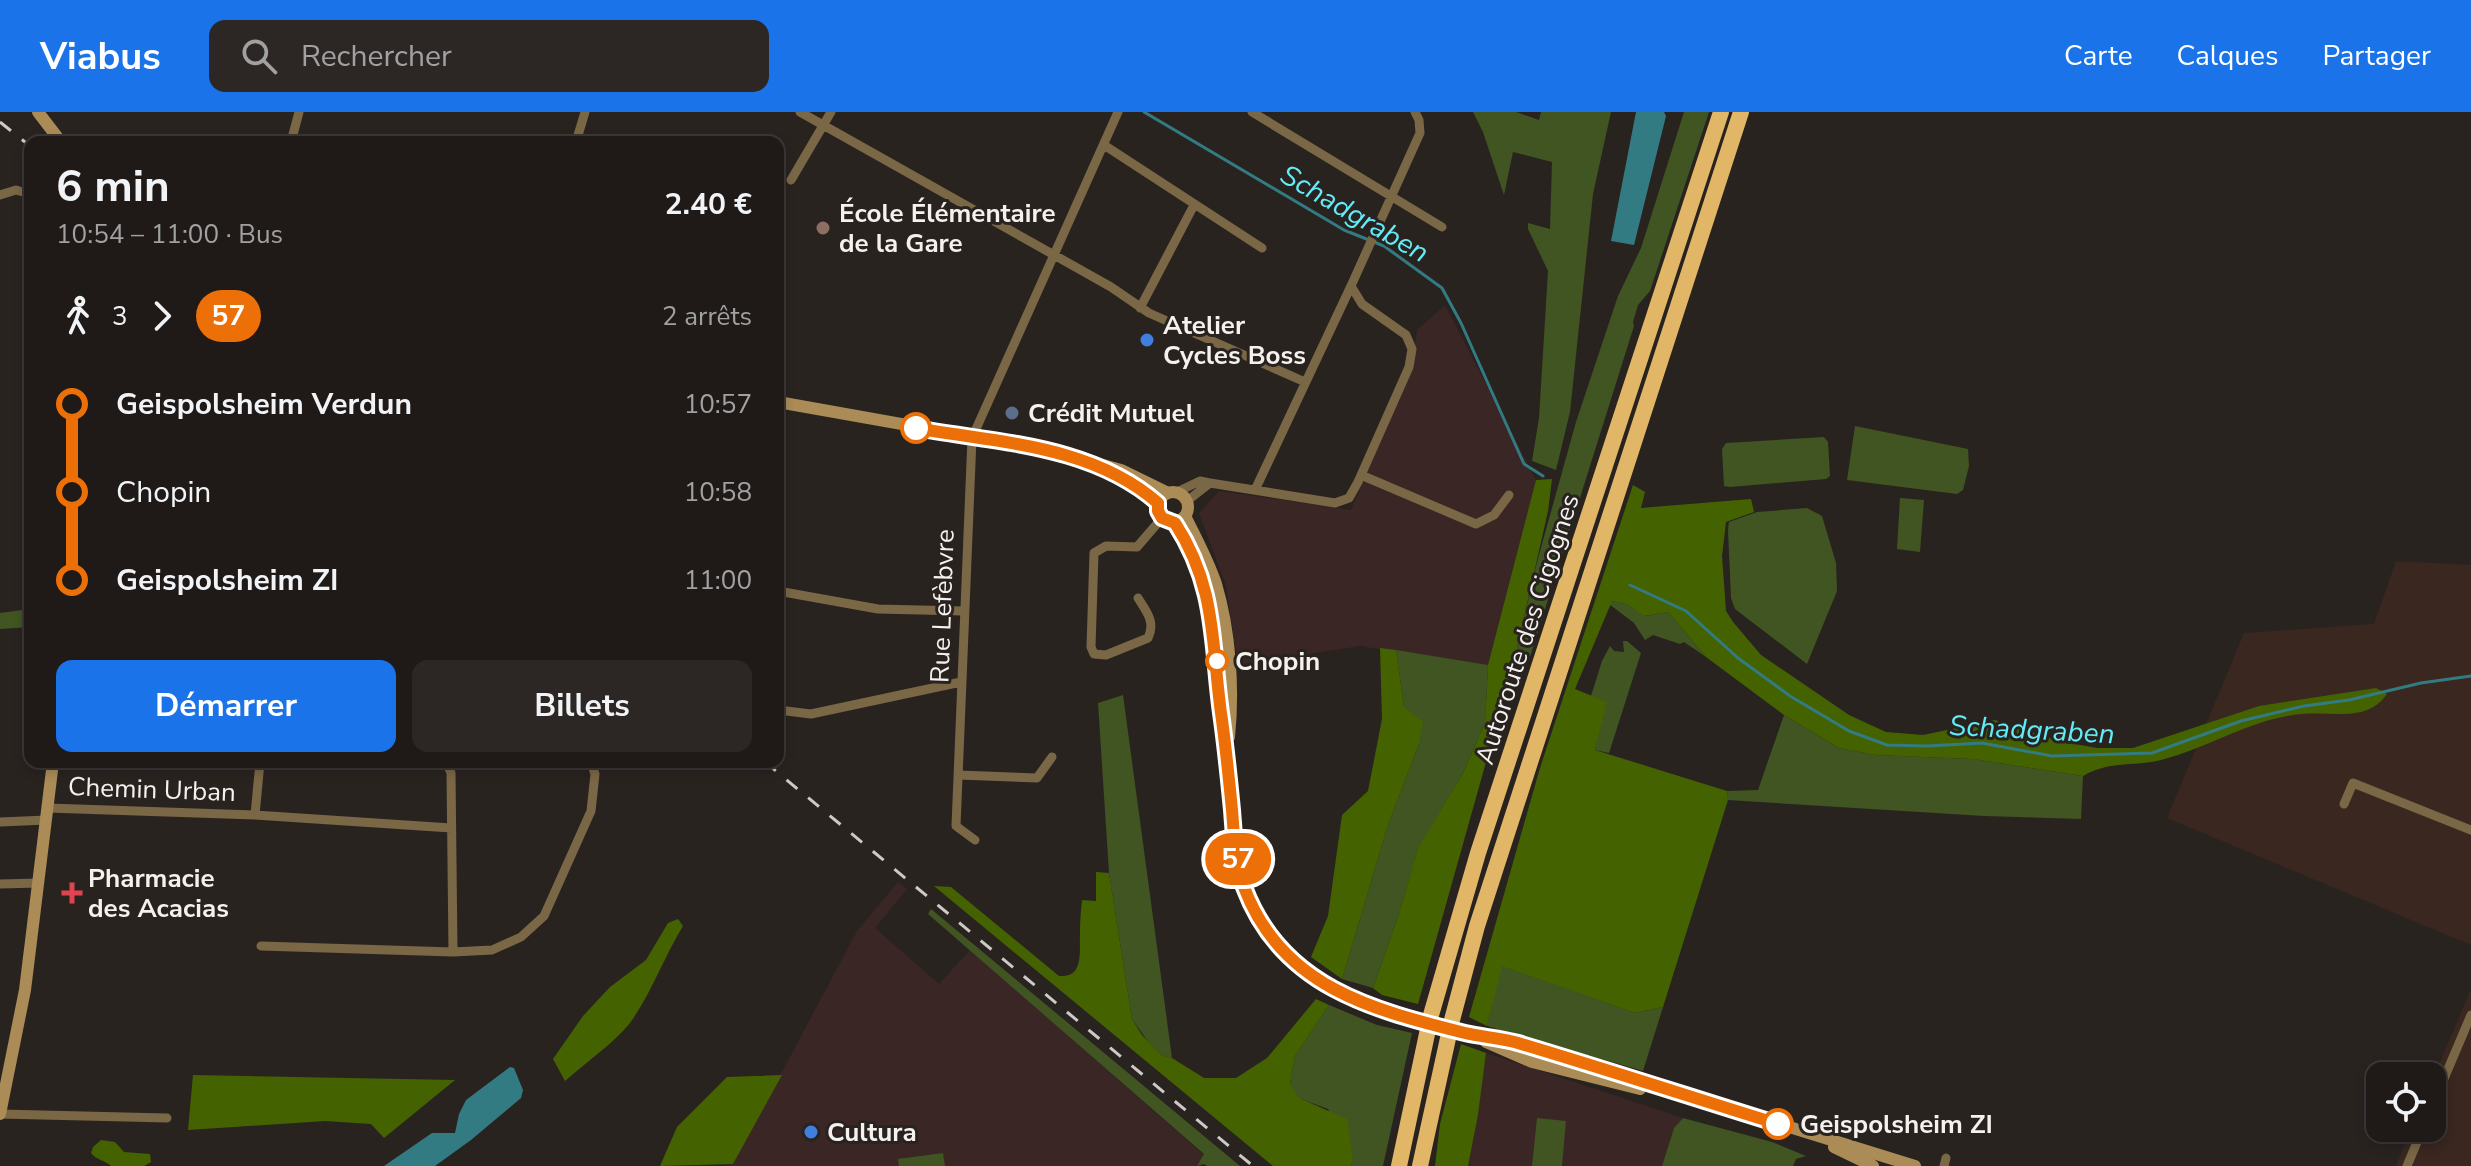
<!DOCTYPE html>
<html lang="fr">
<head>
<meta charset="utf-8">
<style>
	body { margin:0; font-family:"Nunito Sans",sans-serif; background:#2c2725; color:#f1f3f6; height:100vh; display:flex; flex-direction:column; font-size:30px; white-space:nowrap }
	* { box-sizing:border-box; margin:0 }
	p { font-size:26px; color:#a1a1a2 }
	.icon { flex:none; width:44px; height:44px; fill:none; stroke:currentColor; stroke-width:2; stroke-linecap:round; stroke-linejoin:round }
	.map { position:relative; flex:1; overflow:hidden }
	.details { position:absolute; left:24px; top:24px; width:760px; height:632px; display:flex; flex-direction:column; background:#1f1a18; border-radius:16px; box-shadow:0 4px 12px #0003,0 0 0 2px #3c3837 }
	.details>* { flex:none }
	.badge { padding:0 16px; border-radius:26px; font-size:28px; line-height:52px }
	.fabs { position:absolute; left:2366px; top:950px; display:grid; gap:16px }
	.fabs a { display:grid; place-items:center; width:80px; height:80px; border-radius:16px; background:#1f1a18; box-shadow:0 4px 12px #0003,0 0 0 2px #3c3837; font-size:40px }
	.map>.badge { position:absolute; translate:-50% -50%; box-shadow:0 0 0 4px #fff }
	.legs { display:flex; align-items:center; gap:12px; height:88px; padding:0 32px; font-size:26px }
	.legs p { margin-inline-start:auto }
	.overview { display:flex; align-items:center; justify-content:space-between; height:136px; padding:0 32px }
	h1 { font-size:44px; font-weight:700; line-height:60px }
	.button { display:flex; gap:16px; margin-top:auto; padding:16px 32px }
	.button a { flex:1; height:92px; border-radius:16px; background:#1a73e8; color:#fff; font-size:32px; font-weight:700; line-height:92px; text-align:center }
	.button a+a { background:#2c2725; color:#f1f3f6 }
	ul { padding:0 32px; list-style:none }
	li { display:flex; align-items:center; gap:28px; height:88px; font-size:30px }
	li i { display:grid; place-items:center; width:12px; height:100%; margin:0 10px; background:currentColor }
	li i::after { content:''; width:20px; height:20px; margin:-10px; border:6px solid; border-radius:50%; background:#1f1a18 }
	li p { margin-inline-start:auto }
	li:first-child i { background:linear-gradient(#0000 50%,currentColor 0) }
	li:last-child i { background:linear-gradient(currentColor 50%,#0000 0) }
	header { display:flex; align-items:center; gap:48px; box-sizing:border-box; height:112px; padding:0 40px; background:#1a73e8; color:#fff }
	header strong { font-size:38px }
	nav { display:flex; gap:44px; margin-inline-start:auto; font-size:28px }
	.search { width:560px; height:72px; background:#2c2725; display:flex; align-items:center; gap:20px; box-sizing:border-box; padding:0 28px; border-radius:16px; color:#a1a1a2; font-size:30px }
	.map>svg:first-child { display:block }
	.commercial { fill:#3a2625 }
	.industrial { fill:#392720 }
	.green { fill:#405521 }
	.forest { fill:#446300 }
	.water { fill:#337b82 }
	.lines { fill:none; stroke-linecap:round; stroke-linejoin:round }
	.stream { stroke:#337b82; stroke-width:3 }
	.secondary-tunnel { stroke:#48423f; stroke-width:12; stroke-dasharray:12 6; stroke-linecap:butt }
	.minor { stroke:#7a6746; stroke-width:9 }
	.secondary { stroke:#ab8c56; stroke-width:12 }
	.trunk { stroke:#e2b667; stroke-width:16 }
	.rail { stroke:#cdc9c6; stroke-width:3; stroke-dasharray:14 14; stroke-linecap:butt }
	.line-1-casing { stroke:#fff; stroke-width:18 }
	.line-1 { stroke:#ec7007; stroke-width:12 }
	.education-dot { fill:#8d6e63; stroke:#292320; stroke-width:3 }
	.shop-dot { fill:#3f7fe0; stroke:#292320; stroke-width:3 }
	.service-dot { fill:#5c6f8a; stroke:#292320; stroke-width:3 }
	.stop-1-dot { fill:#fff; stroke:#ec7007; stroke-width:4 }
	.health-dot { fill:#e0444e; stroke:#292320; stroke-width:3 }
	.labels { text-anchor:middle; stroke-width:6; stroke-linejoin:round; paint-order:stroke }
	.poi-label { font-size:26px; font-weight:bold; fill:#f5f1ef; stroke:#292320; text-anchor:start }
	.street-label { font-size:26px; fill:#f5f1ef; stroke:#292320 }
	.stop-label { font-size:26px; font-weight:bold; fill:#f5f1ef; stroke:#292320; text-anchor:start }
	.water-label { font-size:28px; font-style:italic; fill:#62ecf8; stroke:#292320 }
</style>
</head>
<body>
<header>
<strong>Viabus</strong>
<div class="search"><svg class="icon" aria-label="search" viewBox="0 0 24 24"><circle cx="10" cy="10" r="6"/><path d="M15 15l6 6"/></svg>Rechercher</div>
<nav><a>Carte</a><a>Calques</a><a>Partager</a></nav>
</header>
<div class="map">
<svg width="2471" height="1054" viewBox="0 0 2471 1054">
	<rect width="100%" height="100%" fill="#292320"/>
	<path class="commercial" d="M1445,193L1536,368L1488,553L1360,534L1238,553L1226,474L1199,401L1219,379L1351,398L1412,257L1417,218Z
		M898,770L907,777L875,816L939,872L970,838L1204,1043L1197,1054H722L733,1052L857,819Z
		M1486,941L1683,1006L1674,1016L1662,1054H1468L1478,1003Z"/>
	<path class="industrial" d="M2396,449L2471,453V833L2167,706L2244,521L2374,512Z
		M2471,877V1054H2396L2412,1016H2432V969Z"/>
	<path class="green" d="M1473,0H1516L1539,8L1541,0H1611L1593,82L1570,300L1556,358L1532,349L1539,306L1548,159L1528,117V111L1550,117L1552,50L1513,40L1504,83L1483,20Z
		M1684,0H1709L1650,179L1638,193L1633,210L1634,214L1530,545L1513,554L1537,450L1576,310L1618,184L1641,136Z
		M1855,314L1968,337L1969,354L1963,378L1957,382L1847,368Z
		M1824,325L1828,330L1830,364L1826,367L1730,375L1724,374L1722,337L1726,331Z
		M1900,386L1924,388L1920,440L1897,437Z
		M1807,396L1822,404L1836,451L1837,479L1807,552L1735,497L1731,486L1728,418L1729,410L1757,400Z
		M1612,489L1626,492L1645,504L1668,500L1706,545L1684,530L1680,532L1653,523L1645,528L1634,511L1609,492Z
		M30,497V515L0,517V501Z
		M1623,529H1627L1641,541L1609,641L1595,638L1606,590L1591,584L1602,549L1610,534L1614,539L1624,540Z
		M1396,538L1488,553L1485,611L1463,661L1418,737L1398,805L1373,876L1342,867L1388,713L1419,632L1404,595Z
		M1123,583L1172,946L1161,943L1152,935L1132,907L1109,761L1098,591Z
		M1784,603L1839,636L1875,643L1973,647L2083,664L2081,707L1984,704L1728,688L1727,679L1758,678Z
		M931,797L1240,1054H1207L1204,1052L1197,1054L1204,1042L928,802Z
		M1501,853L1635,901L1663,895L1643,959L1487,914Z
		M1329,893L1377,913L1412,921L1383,1054H1351L1353,1048L1328,997L1298,986L1290,971L1295,944Z
		M1537,1006L1566,1009L1562,1054H1532Z
		M1683,1006L1772,1030L1806,1044L1796,1047L1793,1054H1662L1674,1016Z
		M943,1041L945,1054H899L898,1047Z"/>
	<path class="forest" d="M1552,367L1548,399L1513,554L1418,892L1382,883L1373,876L1398,805L1418,736L1463,661L1485,611L1488,553L1536,368Z
		M1633,373L1645,380L1641,396L1751,387L1754,400L1726,410L1722,444L1726,499L1733,510L1761,543L1849,603L1886,620L1923,623L1995,608L2058,629L2097,636H2133L2259,594L2376,576L2387,582C2367,611 2333,599 2302,602C2252,606 2209,636 2161,648C2133,655 2111,648 2083,664L1973,647L1875,643L1839,636L1784,603L1706,545L1668,500L1644,504L1626,492L1612,489L1575,577L1607,590L1595,638L1727,679L1728,688L1663,895L1635,901L1502,854L1487,914L1469,905L1540,656Z
		M1380,536L1396,538L1404,595L1423,610L1419,632L1388,713L1342,867L1311,845L1328,804L1342,703L1368,679L1382,607Z
		M1096,760L1109,761L1132,907L1142,923L1161,943L1172,946L1204,966H1236L1267,946L1316,887L1329,893L1295,944L1290,971L1299,986L1347,1007L1353,1048L1351,1054H1273L934,774L951,775L1059,864C1085,866 1079,838 1080,820C1080,809 1081,798 1082,788L1096,789Z
		M678,807L683,814C664,845 652,880 630,911C614,931 585,951 565,969L553,947L583,904L610,875L646,848L668,811Z
		M1461,932L1486,941L1478,1003L1468,1054H1435L1440,1012Z
		M193,963L455,968L384,1026L371,1012L325,1009L188,1018Z
		M782,963L733,1052L660,1054L677,1015L727,965Z
		M101,1028L115,1030L124,1040L150,1042L151,1050L144,1054H111C105,1048 96,1048 91,1041L93,1035Z"/>
	<path class="water" d="M1636,0H1664L1666,4L1634,133L1611,129Z
		M510,955L514,956L523,978L521,986L471,1028L435,1054H384L432,1021H455L459,1002L466,988Z"/>
	<g class="lines">
		<path class="stream" d="M1144,0L1344,118L1384,134L1442,176L1461,211L1524,352L1543,364
			M1630,473L1686,499L1738,546L1790,584L1849,619L1887,633L1927,634L1982,631L2052,644L2152,641L2241,609L2304,594L2349,588L2421,571L2471,564"/>
		<path class="secondary-tunnel" d="M1409,906L1468,922"/>
		<path class="minor" d="M800,0L1111,175L1149,201L1305,270
			M1252,0L1442,115
			M291,30L299,0
			M576,30L585,0
			M1104,33L1262,136
			M791,68L831,0
			M0,83L16,78L30,82
			M1140,196L1194,93
			M1361,363L1476,412L1494,403L1509,383
			M1210,371L1335,391L1349,386L1358,370L1409,255L1412,237L1406,223L1362,192L1351,174L1420,21L1419,8L1415,0
			M1255,378L1351,174
			M1177,380L1200,369L1210,371L1187,389
			M778,479L878,497L963,499
			M1138,486C1146,499 1156,510 1148,526L1106,543L1094,542L1091,535L1094,441L1106,434L1137,435L1162,406
			M778,598L811,602L961,570
			M446,650L451,661L453,840
			M958,663L1037,666L1052,645
			M2344,692L2353,671L2471,718
			M48,696L255,703L451,716
			M255,703L260,650
			M0,710L47,708
			M975,728L956,714L972,326L1118,0
			M0,772L39,771
			M261,834L453,840L492,838L521,825L544,804L591,699L595,662L591,650
			M2432,995L2471,903
			M0,1002L167,1006
			M1944,1054L1946,1046
			M2407,1054L2423,1016"/>
		<path class="secondary" d="M38,0L61,30
			M778,290L1053,339L1121,358L1168,381
			M1108,360L1147,381L1158,391
			M1158 395a15 15 0 1 1 30 0a15 15 0 1 1-30 0Z
			M1185,404C1196,426 1208,448 1216,472C1230,519 1234,576 1229,625
			M1175,411C1208,461 1215,520 1220,578C1221,599 1226,618 1228,638C1232,683 1231,728 1243,771C1256,819 1301,865 1346,885C1366,894 1388,900 1409,906
			M1468,922L1515,930L1915,1054
			M1486,930L1532,950L1640,977
			M0,1002L25,878L53,650
			M1834,1035L1873,1054"/>
		<path class="trunk" d="M1399,1054L1431,903L1478,741L1721,0
			M1420,1054L1452,908L1477,814L1741,0"/>
		<path class="rail" d="M0,10L30,34
			M765,650L1253,1054"/>
	</g>
	<g class="lines">
		<defs>
			<path id="line-1" d="M916,316C999,331 1092,333 1158,391V399L1162,406L1175,411C1218,477 1211,535 1222,608C1226,638 1229,667 1232,698C1234,723 1235,751 1244,775C1281,875 1373,898 1465,921C1482,925 1501,926 1518,931C1605,957 1691,985 1778,1012"/>
		</defs>
		<use href="#line-1" class="line-1-casing"/>
		<use href="#line-1" class="line-1"/>
	</g>
	<circle class="education-dot" cx="823" cy="116" r="8"/>
	<g class="shop-dot">
		<circle cx="1147" cy="228" r="8"/>
		<circle cx="811" cy="1020" r="8"/>
	</g>
	<circle class="service-dot" cx="1012" cy="301" r="8"/>
	<g class="stop-1-dot">
		<circle cx="916" cy="316" r="14"/>
		<circle cx="1217" cy="549" r="10"/>
		<circle cx="1778" cy="1012" r="14"/>
	</g>
	<path class="health-dot" d="M68 769h8v8h8v8h-8v8h-8v-8h-8v-8h8z"/>
	<g class="labels">
		<g class="poi-label">
			<text x="839" y="110">École Élémentaire<tspan x="839" dy="30">de la Gare</tspan></text>
			<text x="1163" y="222">Atelier<tspan x="1163" dy="30">Cycles Boss</tspan></text>
			<text x="1028" y="310">Crédit Mutuel</text>
			<text x="88" y="775">Pharmacie<tspan x="88" dy="30">des Acacias</tspan></text>
			<text x="827" y="1029">Cultura</text>
		</g>
		<g class="street-label">
			<text transform="translate(942 494) rotate(-88)" y="9">Rue Lefèbvre</text>
			<text transform="translate(1527 517) rotate(-72)" y="9">Autoroute des Cigognes</text>
			<text transform="translate(152 677) rotate(2)" y="9">Chemin Urban</text>
		</g>
		<g class="stop-label">
			<text x="1235" y="558">Chopin</text>
			<text x="1800" y="1021">Geispolsheim ZI</text>
		</g>
		<g class="water-label">
			<text transform="translate(1355 101) rotate(30)" y="10">Schadgraben</text>
			<text transform="translate(2032 617) rotate(3)" y="10">Schadgraben</text>
		</g>
	</g>
</svg>
<div class="fabs">
<a><svg class="icon" aria-label="locate" viewBox="0 0 24 24"><circle cx="12" cy="12" r="6"/><path d="M12 2v4M12 18v4M2 12h4M18 12h4"/></svg></a>
</div>
<b class="badge" style="left:1238px;top:747px;background:#ec7007;color:#fff">57</b>
<section class="details">
<div class="overview"><div><h1>6 min</h1><p>10:54 – 11:00 · Bus</p></div><b>2.40 €</b></div>
<div class="legs"><svg class="icon" aria-label="walk" viewBox="0 0 24 24"><circle cx="13" cy="4" r="2"/><path d="M13 8l-2 6 4 7M11 14l-3 7M7 12l3-4h3l4 4"/></svg>3<svg class="icon" aria-label="forward" viewBox="0 0 24 24"><path d="M9 5l7 7-7 7"/></svg><b class="badge" style="background:#ec7007;color:#fff">57</b><p>2 arrêts</p></div>
<ul>
<li><i style="color:#ec7007"></i><b>Geispolsheim Verdun</b><p>10:57</p></li>
<li><i style="color:#ec7007"></i><span>Chopin</span><p>10:58</p></li>
<li><i style="color:#ec7007"></i><b>Geispolsheim ZI</b><p>11:00</p></li>
</ul>
<div class="button"><a>Démarrer</a><a>Billets</a></div>
</section>
</div>
</body>
</html>
